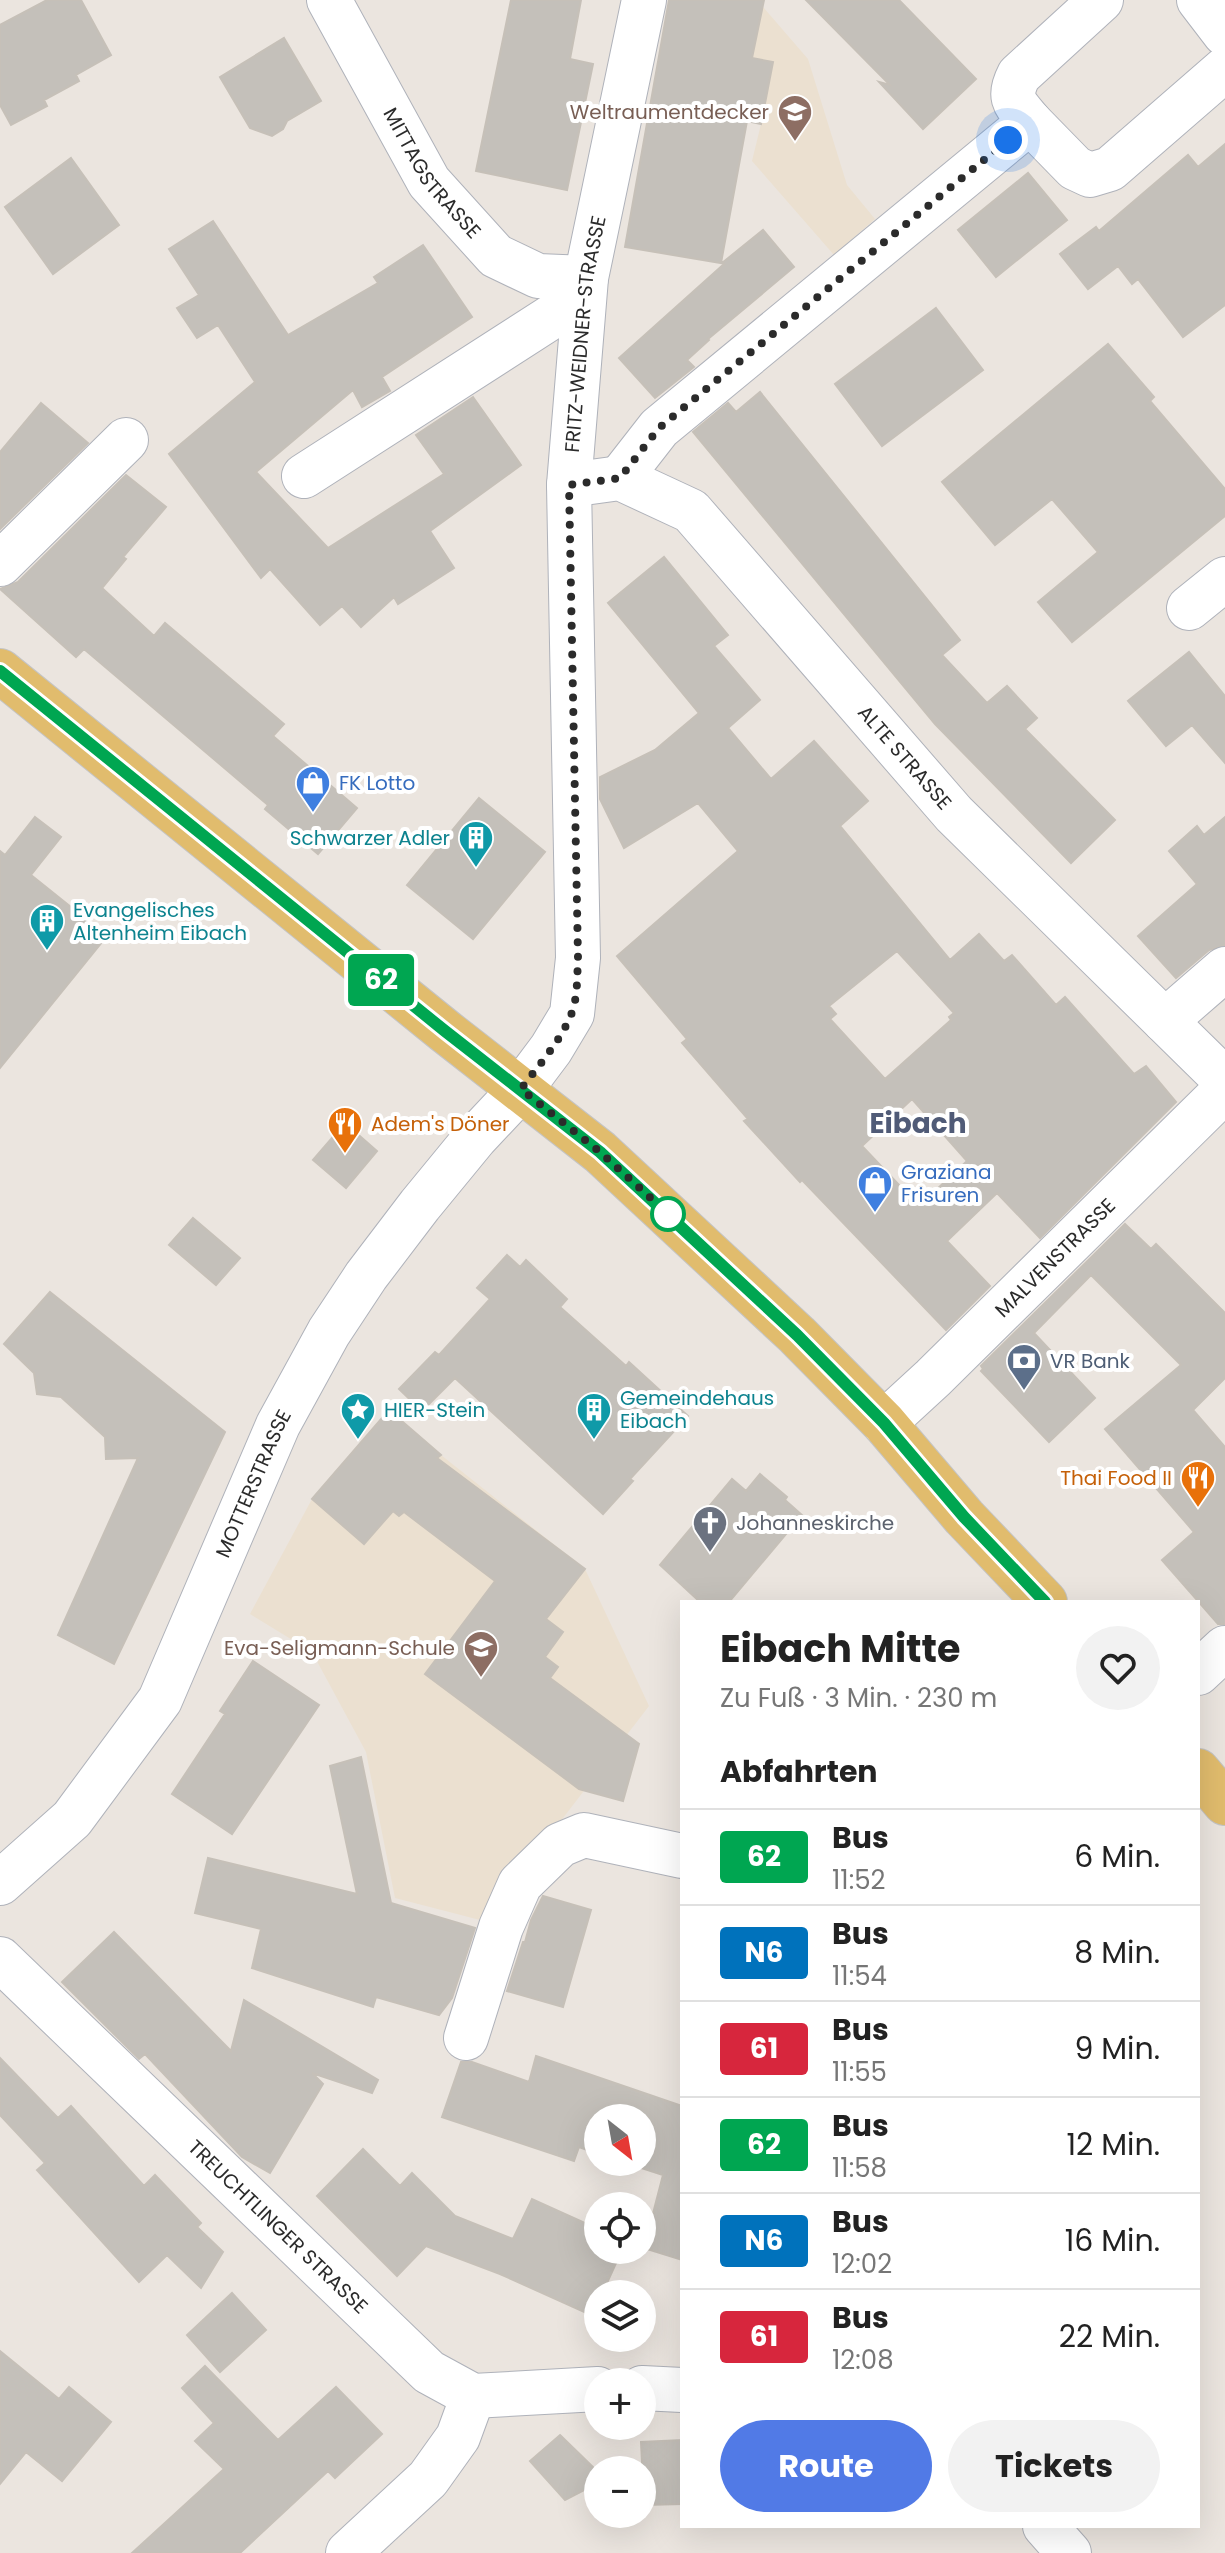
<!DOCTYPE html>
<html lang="de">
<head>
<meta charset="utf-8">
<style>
	body { margin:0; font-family:Poppins,sans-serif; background:#f2f2f2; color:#222; height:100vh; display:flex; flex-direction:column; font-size:30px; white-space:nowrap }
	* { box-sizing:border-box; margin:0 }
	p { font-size:26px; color:#767676 }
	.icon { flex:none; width:44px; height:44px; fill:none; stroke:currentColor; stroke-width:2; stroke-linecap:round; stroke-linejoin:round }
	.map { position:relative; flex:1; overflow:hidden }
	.drawer { position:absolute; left:680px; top:1600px; width:520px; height:928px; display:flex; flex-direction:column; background:#fff; border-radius:0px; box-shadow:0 8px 32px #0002 }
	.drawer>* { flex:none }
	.badge { padding:0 16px; border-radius:6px; font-size:28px; line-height:52px }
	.needle { width:52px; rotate:149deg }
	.buttons { position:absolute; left:584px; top:2104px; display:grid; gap:16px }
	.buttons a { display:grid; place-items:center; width:72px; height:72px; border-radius:50%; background:#fff; box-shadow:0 8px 32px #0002; font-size:40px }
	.you { position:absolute; width:40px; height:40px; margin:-20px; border:6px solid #fff; border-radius:50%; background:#1a73e8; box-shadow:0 0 0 12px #1a73e833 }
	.map>.badge { position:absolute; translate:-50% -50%; box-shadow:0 0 0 4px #fff }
	h2 { padding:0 40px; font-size:30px; line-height:72px }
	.round { display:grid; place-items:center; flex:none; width:84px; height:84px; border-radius:42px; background:#f2f2f2 }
	.summary { display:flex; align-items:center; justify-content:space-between; height:136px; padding:0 40px }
	h1 { font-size:38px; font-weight:700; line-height:60px }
	.primary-button { display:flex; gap:16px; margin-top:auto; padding:16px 40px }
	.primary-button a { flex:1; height:92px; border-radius:48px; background:#517ae6; color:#fff; font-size:32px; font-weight:700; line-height:92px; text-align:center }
	.primary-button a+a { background:#f2f2f2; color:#222 }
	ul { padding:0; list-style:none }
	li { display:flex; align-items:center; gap:24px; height:96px; padding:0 40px; border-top:2px solid #e0e0e0 }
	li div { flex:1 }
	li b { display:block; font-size:30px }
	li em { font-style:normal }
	li .badge { min-width:88px; font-weight:700; text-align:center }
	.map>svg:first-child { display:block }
	.education { fill:#ebe0d0 }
	.building { fill:#c4c0ba; stroke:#c6c0b8; stroke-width:2; fill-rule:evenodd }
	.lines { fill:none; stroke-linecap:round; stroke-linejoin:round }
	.minor-casing { stroke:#afb2ba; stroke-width:46 }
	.major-casing { stroke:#c4c4c4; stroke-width:46 }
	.minor { stroke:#fff; stroke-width:44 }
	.major { stroke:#e1bc6d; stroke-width:44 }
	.line-casing { stroke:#fff; stroke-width:18 }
	.line { stroke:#00a651; stroke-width:12 }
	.walk { stroke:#2b2b2b; stroke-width:8; stroke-dasharray:0 14.4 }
	.stop-dot { fill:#fff; stroke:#00a651; stroke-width:4 }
	.labels { text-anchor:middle; stroke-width:8; stroke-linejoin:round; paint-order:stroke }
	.education-label { font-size:20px; fill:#785e54; stroke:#fff; text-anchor:end }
	.street-label { font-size:20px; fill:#2b2b2b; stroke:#fff }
	.shop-label { font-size:20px; fill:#366cbe; stroke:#fff; text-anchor:start }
	.culture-label { font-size:20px; fill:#0d838f; stroke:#fff; text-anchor:start }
	.food-label { font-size:20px; fill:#c56008; stroke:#fff; text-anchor:start }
	.service-label { font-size:20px; fill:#4e5e75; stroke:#fff; text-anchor:start }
	.worship-label { font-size:20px; fill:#5b616d; stroke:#fff; text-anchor:start }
	.district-label { font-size:28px; font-weight:bold; fill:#505b77; stroke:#fff }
</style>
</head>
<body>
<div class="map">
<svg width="1225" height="2553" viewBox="0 0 1225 2553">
	<rect width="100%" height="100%" fill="#ebe5df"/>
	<path class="education" d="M757,0L808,59L847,185L875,219L834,255L752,161L761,124L745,121Z
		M389,1410L441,1455L585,1569L649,1706L484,1921L395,1898L366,1752L312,1652L250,1614L312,1499Z"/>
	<path class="building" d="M47,0H81L111,55L76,75L79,81L44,100L47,106L11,125L0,105V25Z
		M511,0H581L570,59L593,64L567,190L476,171Z
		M669,0H764L752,58L773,62L761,124L747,121L721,263L625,247Z
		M806,0H899L976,79L923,129L879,82L890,85Z
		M284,38L321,101L287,121L283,129L272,136L250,128L220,77Z
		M1225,144V305L1183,337L1138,279L1132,284L1118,266L1088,289L1060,254L1096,227L1099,231L1188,155L1198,167Z
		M71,158L119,225L53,274L5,207Z
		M1028,173L1067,220L996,277L958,230Z
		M213,221L288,335L378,283L374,277L423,245L472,317L382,377L390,391L362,407L353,390L256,472L328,548L444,474L416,435L473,397L521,465L430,531L454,568L398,604L394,597L361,627L342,606L320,625L270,569L261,578L169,454L255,382L218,325L197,338L177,308L199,295L169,249Z
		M763,230L794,267L708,339L709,340L687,360L694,367L655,398L619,358L724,264L722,263Z
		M936,308L983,370L882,446L835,384Z
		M1108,344L1154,397L1150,401L1225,489V516L1072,642L1038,602L1098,552L1052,499L995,545L942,482Z
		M760,392L960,640L942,655L987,703L1007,686L1037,718L1025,729L1115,820L1071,863L935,724L693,432L728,403L736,412Z
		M41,403L88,443L0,529V452Z
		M126,475L166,507L123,557L126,559L102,588L154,636L165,623L284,724L273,736L357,808L318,854L265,809L268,805L84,649L76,657L0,589L18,582Z
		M664,557L728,635L714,646L760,700L728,728L771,779L814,741L868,801L840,826L950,960L979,934L1004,961L1012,955L1056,1005L1065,997L1134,1074L1146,1066L1176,1102L1040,1238L997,1193L947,1241L990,1286L946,1330L802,1180L800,1182L744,1121L748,1119L682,1043L687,1039L617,956L738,851L698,803L624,848L600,799V777L655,750L699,713L608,603ZM897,951L954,1013L949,1017L951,1020L885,1079L830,1019L836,1014L829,1006ZM912,1099L967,1161L919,1206L862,1146Z
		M1189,652L1225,696V763L1192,725L1166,746L1128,701Z
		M479,798L545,852L473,939L407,885Z
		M35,817L61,837L31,875L107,936L0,1068V851L5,855Z
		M1225,817V945L1209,950L1176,978L1138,936L1197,884L1169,851L1197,826L1204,835Z
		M345,1123L377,1151L346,1188L313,1160Z
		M193,1218L240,1258L216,1285L169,1245Z
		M1125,1224L1151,1249L1156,1244L1225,1313V1378L1193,1410L1225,1447V1624H1218L1162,1560L1194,1532L1105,1429L1181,1365L1091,1275L1034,1333L1095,1398L1049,1442L981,1371L983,1369L981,1366Z
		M507,1255L520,1267L526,1260L567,1299L560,1307L626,1366L629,1362L688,1416L630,1479L633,1481L603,1514L455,1378L422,1411L399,1389L435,1352L439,1355L490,1299L477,1288Z
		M50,1292L225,1432L114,1664L58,1635L138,1458L106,1459L105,1437L61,1397L37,1394L34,1373L4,1344Z
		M389,1410L441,1455L437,1458L585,1569L546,1619L563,1632L545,1657L558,1667L550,1678L639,1744L623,1801L579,1789L425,1674L495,1581L404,1512L399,1516L393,1511L364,1544L312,1499Z
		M760,1474L787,1497L785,1500L802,1515L729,1602H700L660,1565L732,1479L746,1491Z
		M253,1661L319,1705L232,1834L172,1794L225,1714L220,1711Z
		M361,1757L391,1903L475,1928L452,1998L439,2015L376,1997L373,2007L252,1968L261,1929L195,1913L208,1858L357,1894L330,1766Z
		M543,1896L591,1910L563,2007L507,1991L523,1942H525L531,1920Z
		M114,1932L231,2051L244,2000L378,2080L372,2093L312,2073L323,2084L270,2173L242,2157L145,2054L139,2059L62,1982Z
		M536,2056L682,2106V2260L644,2248L663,2175L623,2162H642V2118H598V2154L579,2147L574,2161L442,2117L461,2062H472L529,2082Z
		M0,2058L58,2118L71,2106L144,2186L155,2175L201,2223L197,2227L223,2252L201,2288L167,2255L139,2282L37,2170L45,2163L0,2115Z
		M363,2149L400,2186L412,2173L455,2216L513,2239L532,2199L598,2229V2250H622L602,2294H598V2304L593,2316L500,2274L426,2246L397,2276L317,2196Z
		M232,2293L266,2330L220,2372L187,2335Z
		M0,2351L59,2399L69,2387L111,2422L62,2481L26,2452L0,2484Z
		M205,2366L278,2440L336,2387L382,2434L335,2478L328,2471L240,2553H132L224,2469L195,2441L214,2423L182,2388Z
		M560,2435L598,2472V2483L565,2500L530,2461Z
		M682,2440V2504L644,2505L641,2442Z"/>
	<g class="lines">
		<defs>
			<g id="minor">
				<path id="s1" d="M329,0L429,182L496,256L538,276L586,278"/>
				<path d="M1199,0L1225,34"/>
				<path d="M1030,122L1075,168L1090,175L1110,169L1225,69"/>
				<path d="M304,476L584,296"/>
				<path d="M620,478L659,428L1030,122C1015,104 1007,98 1019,75L1101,0"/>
				<path id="s2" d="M569,485L620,478L691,511L954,814L1225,1080"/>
				<path d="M0,564L126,440"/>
				<path d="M1189,608L1225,579"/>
				<path d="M1165,1021L1225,969"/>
				<path id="s3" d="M884,1423L933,1378L1225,1090"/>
				<path d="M1198,1673L1225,1648"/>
				<path id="s4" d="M0,1883L72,1819L160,1700L278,1425L329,1332L366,1276L420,1205L475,1138L521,1089L551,1049L572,1014L578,958L569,485L586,278L644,0"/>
				<path id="s5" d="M0,1959L429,2372L473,2396L598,2389"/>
				<path d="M466,2038L501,1927L520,1884L560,1845L584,1835L682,1856"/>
				<path d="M642,2388L682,2390"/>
				<path d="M1045,2526L1069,2553"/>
				<path d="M348,2553L428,2479L458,2437L473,2396"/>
			</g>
			<path id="major" d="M0,671L445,1031L600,1152L797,1335L884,1423L964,1517L1045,1602
				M1198,1771L1225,1803"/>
		</defs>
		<use href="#minor" class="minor-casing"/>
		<use href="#major" class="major-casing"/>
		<use href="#minor" class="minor"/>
		<use href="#major" class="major"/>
	</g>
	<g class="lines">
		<defs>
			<path id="line" d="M0,671L445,1031L600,1152L797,1335L884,1423L964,1517L1045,1602"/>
		</defs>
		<use href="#line" class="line-casing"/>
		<use href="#line" class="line"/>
		<path class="walk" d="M668,1214L675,1220L600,1152L521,1089C538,1066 560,1042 571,1015C578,998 577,976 578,958L569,485L620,478L659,428L1008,140"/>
	</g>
	<defs>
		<symbol id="school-pin" viewBox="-11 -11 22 30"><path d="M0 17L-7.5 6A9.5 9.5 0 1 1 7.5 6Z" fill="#8d6e63" stroke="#fff"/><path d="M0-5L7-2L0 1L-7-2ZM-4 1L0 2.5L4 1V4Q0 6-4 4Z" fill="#fff"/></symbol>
		<symbol id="shop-pin" viewBox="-11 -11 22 30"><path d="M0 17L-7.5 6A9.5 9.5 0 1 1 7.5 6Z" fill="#3f7fe0" stroke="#fff"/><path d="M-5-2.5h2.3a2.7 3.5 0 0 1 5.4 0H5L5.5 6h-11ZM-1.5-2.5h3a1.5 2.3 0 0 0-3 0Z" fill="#fff"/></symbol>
		<symbol id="building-pin" viewBox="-11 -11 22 30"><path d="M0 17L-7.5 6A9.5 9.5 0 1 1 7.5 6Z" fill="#0f9aa8" stroke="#fff"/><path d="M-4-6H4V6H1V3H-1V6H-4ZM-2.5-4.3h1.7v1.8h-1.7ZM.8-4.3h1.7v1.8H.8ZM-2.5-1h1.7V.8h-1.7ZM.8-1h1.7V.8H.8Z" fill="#fff"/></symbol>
		<symbol id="restaurant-pin" viewBox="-11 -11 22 30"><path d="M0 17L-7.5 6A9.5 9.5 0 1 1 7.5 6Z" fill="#e8710a" stroke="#fff"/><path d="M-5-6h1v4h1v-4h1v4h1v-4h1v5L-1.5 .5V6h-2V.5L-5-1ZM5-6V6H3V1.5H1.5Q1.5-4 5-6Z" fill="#fff"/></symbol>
		<symbol id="bank-pin" viewBox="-11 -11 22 30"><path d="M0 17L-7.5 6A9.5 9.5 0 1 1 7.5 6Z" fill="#5c6f8a" stroke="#fff"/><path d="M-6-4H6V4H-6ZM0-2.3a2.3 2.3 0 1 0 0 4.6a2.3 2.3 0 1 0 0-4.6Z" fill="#fff"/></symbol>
		<symbol id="sight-pin" viewBox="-11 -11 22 30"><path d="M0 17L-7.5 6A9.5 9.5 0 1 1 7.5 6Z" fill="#0f9aa8" stroke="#fff"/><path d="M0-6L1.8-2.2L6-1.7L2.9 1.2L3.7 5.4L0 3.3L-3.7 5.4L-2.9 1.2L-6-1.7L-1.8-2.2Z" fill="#fff"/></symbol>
		<symbol id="church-pin" viewBox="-11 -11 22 30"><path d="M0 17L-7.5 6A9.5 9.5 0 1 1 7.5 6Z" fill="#6b7280" stroke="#fff"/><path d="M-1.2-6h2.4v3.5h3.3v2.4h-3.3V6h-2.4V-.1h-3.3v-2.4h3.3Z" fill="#fff"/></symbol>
	</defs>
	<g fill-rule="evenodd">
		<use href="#school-pin" x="775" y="92" width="40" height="54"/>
		<use href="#shop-pin" x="293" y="763" width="40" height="54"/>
		<use href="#building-pin" x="456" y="818" width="40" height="54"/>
		<use href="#building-pin" x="27" y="901" width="40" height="54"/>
		<use href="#restaurant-pin" x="325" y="1104" width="40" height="54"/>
		<use href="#shop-pin" x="855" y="1163" width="40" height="54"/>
		<use href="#bank-pin" x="1004" y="1341" width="40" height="54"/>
		<use href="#sight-pin" x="338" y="1390" width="40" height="54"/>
		<use href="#building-pin" x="574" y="1390" width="40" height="54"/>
		<use href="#restaurant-pin" x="1178" y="1458" width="40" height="54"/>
		<use href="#church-pin" x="690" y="1503" width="40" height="54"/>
		<use href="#school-pin" x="461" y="1628" width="40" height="54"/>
	</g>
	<circle class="stop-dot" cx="668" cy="1214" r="16"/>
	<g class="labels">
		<g class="education-label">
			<text x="769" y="119">Weltraumentdecker</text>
			<text x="455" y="1655">Eva-Seligmann-Schule</text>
		</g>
		<g class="street-label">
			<text dy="7" stroke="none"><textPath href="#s1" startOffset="202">MITTAGSTRASSE</textPath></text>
			<text dy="7" stroke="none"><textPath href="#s4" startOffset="1732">FRITZ-WEIDNER-STRASSE</textPath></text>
			<text dy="7" stroke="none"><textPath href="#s2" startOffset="456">ALTE STRASSE</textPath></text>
			<text dy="7" stroke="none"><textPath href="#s3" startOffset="238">MALVENSTRASSE</textPath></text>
			<text dy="7" stroke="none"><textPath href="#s4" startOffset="480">MOTTERSTRASSE</textPath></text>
			<text dy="7" stroke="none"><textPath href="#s5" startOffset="386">TREUCHTLINGER STRASSE</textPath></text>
		</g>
		<g class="shop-label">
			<text x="339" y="790">FK Lotto</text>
			<text x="901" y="1179">Graziana<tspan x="901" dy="23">Frisuren</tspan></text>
		</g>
		<g class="culture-label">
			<text x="450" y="845" text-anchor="end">Schwarzer Adler</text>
			<text x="73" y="917">Evangelisches<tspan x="73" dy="23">Altenheim Eibach</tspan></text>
			<text x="620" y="1405">Gemeindehaus<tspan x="620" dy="23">Eibach</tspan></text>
			<text x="384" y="1417">HIER-Stein</text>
		</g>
		<g class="food-label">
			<text x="371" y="1131">Adem's Döner</text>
			<text x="1172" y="1485" text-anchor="end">Thai Food II</text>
		</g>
		<g class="service-label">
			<text x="1050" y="1368">VR Bank</text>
		</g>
		<g class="worship-label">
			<text x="736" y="1530">Johanneskirche</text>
		</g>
		<g class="district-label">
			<text x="918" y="1133">Eibach</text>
		</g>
	</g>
</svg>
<div class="buttons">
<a><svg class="needle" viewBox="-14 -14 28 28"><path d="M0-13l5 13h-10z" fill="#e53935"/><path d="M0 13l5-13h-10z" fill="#767676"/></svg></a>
<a><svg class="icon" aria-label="locate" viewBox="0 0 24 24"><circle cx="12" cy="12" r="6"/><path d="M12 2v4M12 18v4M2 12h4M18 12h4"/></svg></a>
<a><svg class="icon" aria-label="layers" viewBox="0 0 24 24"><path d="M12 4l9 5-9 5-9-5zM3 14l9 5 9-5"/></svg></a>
<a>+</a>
<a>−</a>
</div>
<div class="you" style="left:1008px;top:140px"></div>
<b class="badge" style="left:381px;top:980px;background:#00a651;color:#fff">62</b>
<section class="drawer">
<div class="summary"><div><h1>Eibach Mitte</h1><p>Zu Fuß · 3 Min. · 230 m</p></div><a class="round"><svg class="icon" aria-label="heart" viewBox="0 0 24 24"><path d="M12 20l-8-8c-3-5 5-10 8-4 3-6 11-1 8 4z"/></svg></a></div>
<h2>Abfahrten</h2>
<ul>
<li><span class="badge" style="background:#00a651;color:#fff">62</span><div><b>Bus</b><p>11:52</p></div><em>6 Min.</em></li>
<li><span class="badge" style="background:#0072bc;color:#fff">N6</span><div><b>Bus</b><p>11:54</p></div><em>8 Min.</em></li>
<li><span class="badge" style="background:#d7263d;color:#fff">61</span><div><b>Bus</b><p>11:55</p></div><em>9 Min.</em></li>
<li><span class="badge" style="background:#00a651;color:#fff">62</span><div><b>Bus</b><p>11:58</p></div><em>12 Min.</em></li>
<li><span class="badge" style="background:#0072bc;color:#fff">N6</span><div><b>Bus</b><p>12:02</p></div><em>16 Min.</em></li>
<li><span class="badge" style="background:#d7263d;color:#fff">61</span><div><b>Bus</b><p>12:08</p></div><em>22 Min.</em></li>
</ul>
<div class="primary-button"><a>Route</a><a>Tickets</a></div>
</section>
</div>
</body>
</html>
